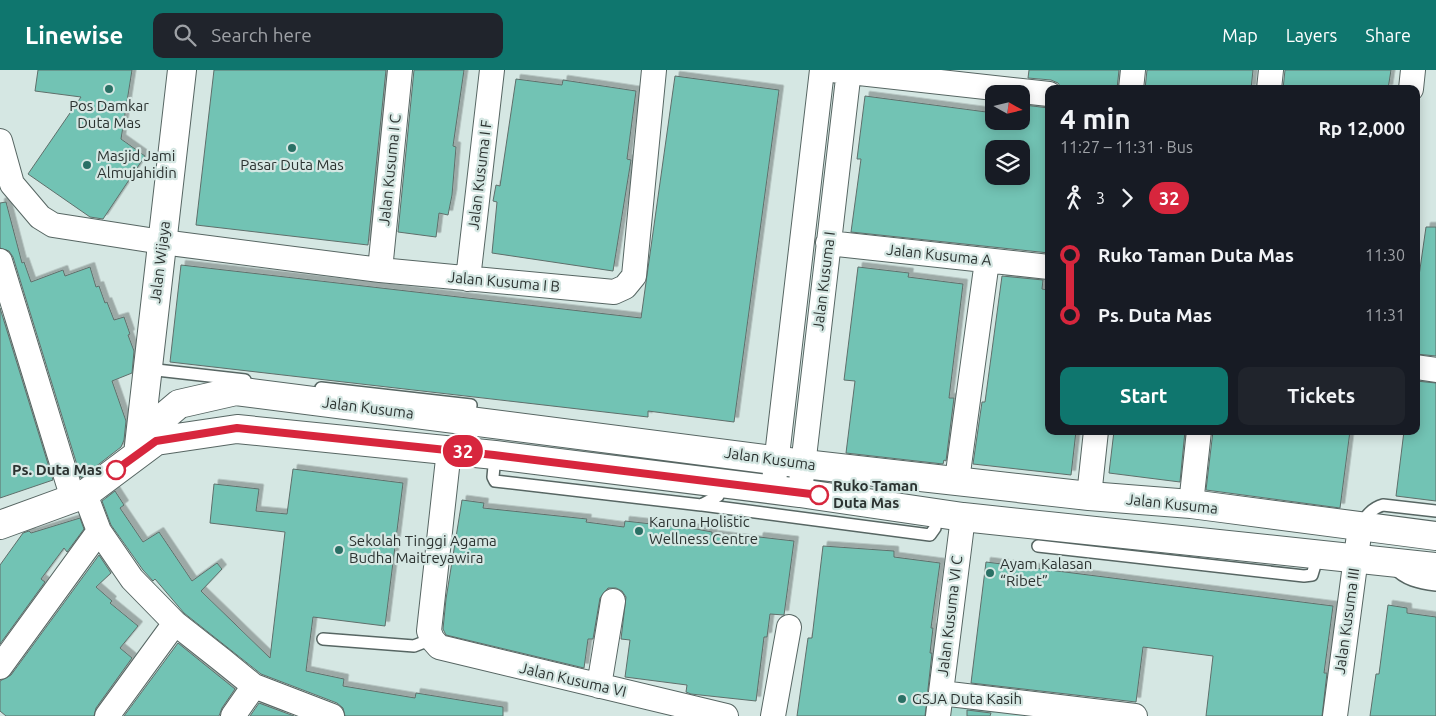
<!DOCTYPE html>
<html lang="en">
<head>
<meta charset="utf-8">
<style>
	body { margin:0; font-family:Ubuntu,sans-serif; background:#20242c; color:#f1f3f6; height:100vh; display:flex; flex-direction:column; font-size:19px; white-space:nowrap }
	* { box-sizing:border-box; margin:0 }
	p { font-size:16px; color:#9ea1a6 }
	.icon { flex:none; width:28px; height:28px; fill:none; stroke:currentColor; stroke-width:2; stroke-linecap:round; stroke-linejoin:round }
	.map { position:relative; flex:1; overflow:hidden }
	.drawer { position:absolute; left:1045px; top:15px; width:375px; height:350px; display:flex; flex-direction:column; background:#171b24; border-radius:10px; box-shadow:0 2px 12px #0003 }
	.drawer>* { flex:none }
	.badge { padding:0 10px; border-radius:16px; font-size:18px; line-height:32px }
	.needle { width:32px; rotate:98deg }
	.controls { position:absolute; left:985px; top:15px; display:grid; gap:10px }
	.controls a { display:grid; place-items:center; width:45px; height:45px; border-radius:10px; background:#171b24; box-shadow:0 2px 12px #0003; font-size:25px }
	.map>.badge { position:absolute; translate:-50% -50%; box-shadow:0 0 0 2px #fff }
	.legs { display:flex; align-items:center; gap:8px; height:55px; padding:0 15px; font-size:16px }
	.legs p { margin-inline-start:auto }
	.overview { display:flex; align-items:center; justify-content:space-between; height:85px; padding:0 15px }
	h1 { font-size:28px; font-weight:700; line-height:38px }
	.button { display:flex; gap:10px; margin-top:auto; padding:10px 15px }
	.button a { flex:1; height:58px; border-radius:10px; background:#0f766e; color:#fff; font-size:20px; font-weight:700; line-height:58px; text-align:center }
	.button a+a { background:#20242c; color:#f1f3f6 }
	ul { padding:0 15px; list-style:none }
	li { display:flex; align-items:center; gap:18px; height:60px; font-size:19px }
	li i { display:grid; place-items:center; width:8px; height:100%; margin:0 6px; background:currentColor }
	li i::after { content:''; width:12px; height:12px; margin:-6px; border:4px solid; border-radius:50%; background:#171b24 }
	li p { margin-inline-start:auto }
	li:first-child i { background:linear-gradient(#0000 50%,currentColor 0) }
	li:last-child i { background:linear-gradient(currentColor 50%,#0000 0) }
	header { display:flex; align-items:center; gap:30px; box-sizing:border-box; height:70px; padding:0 25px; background:#0f766e; color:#fff }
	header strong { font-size:24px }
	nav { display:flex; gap:28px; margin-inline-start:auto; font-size:18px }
	.search { width:350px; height:45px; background:#20242c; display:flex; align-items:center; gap:12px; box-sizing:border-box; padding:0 18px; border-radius:10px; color:#9ea1a6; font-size:19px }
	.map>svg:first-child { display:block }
	.green { fill:#abdad0 }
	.building { fill:#72c3b4; stroke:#5f6f6b; fill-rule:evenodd; filter:url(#shadow) }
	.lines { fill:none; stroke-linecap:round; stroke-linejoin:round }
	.lane-casing { stroke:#576663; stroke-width:14 }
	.street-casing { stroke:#576663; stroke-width:26 }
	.secondary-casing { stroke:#576663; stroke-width:30 }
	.lane { stroke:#fff; stroke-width:11 }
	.street { stroke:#fff; stroke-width:24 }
	.secondary { stroke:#fff; stroke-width:28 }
	.line-1-casing { stroke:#fff; stroke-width:11 }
	.line-1 { stroke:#d7263d; stroke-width:8 }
	.poi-dot { fill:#2a7065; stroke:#d5e7e3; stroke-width:2 }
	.stop-1-dot { fill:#fff; stroke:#d7263d; stroke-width:2.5 }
	.labels { text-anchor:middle; stroke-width:4.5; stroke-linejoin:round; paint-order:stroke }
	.poi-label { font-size:15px; fill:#2c3331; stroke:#d5e7e3; text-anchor:start }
	.street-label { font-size:15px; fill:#2c3331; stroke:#d5e7e3 }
	.stop-label { font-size:15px; font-weight:bold; fill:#2c3331; stroke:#d5e7e3; text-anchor:end }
</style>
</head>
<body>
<header>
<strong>Linewise</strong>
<div class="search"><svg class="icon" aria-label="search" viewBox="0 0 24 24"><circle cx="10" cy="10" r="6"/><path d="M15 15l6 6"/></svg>Search here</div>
<nav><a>Map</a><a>Layers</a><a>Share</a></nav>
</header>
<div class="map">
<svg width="1436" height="646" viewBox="0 0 1436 646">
	<defs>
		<filter id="shadow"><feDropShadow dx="4.5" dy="-4.5" stdDeviation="0" flood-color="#0004"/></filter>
	</defs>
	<rect width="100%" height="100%" fill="#d5e7e3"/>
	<path class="green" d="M944,634L1050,646H943Z"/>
	<path class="building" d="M38,0H132L121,69L145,86L103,149L90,147L28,104L81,27L35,21Z
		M214,0H386L368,175L196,155Z
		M414,0H464L453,76L456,77L452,125L448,145L439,143L436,167L398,162Z
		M1029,0H1119L1117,19H1062L1058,13L1051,10L1028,8Z
		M1147,0H1253L1251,19H1145Z
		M1285,0H1391L1388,19H1283Z
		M675,6L779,20L734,352L648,341V347L170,292L181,195L641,248Z
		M516,9L562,15L563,10L636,21L627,89L631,90L613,201L492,183L497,132L493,131L496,115L500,116Z
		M865,26L994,43V51H1021L1024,35L1049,38V183L851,162L861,89H857ZM994,79H1021V106H994Z
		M6,132L22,193L24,192L31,212L63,200L65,206L90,197L96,217L99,216L105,233L107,232L114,250L124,247L130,264L128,265L134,281L132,303L112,311L126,351L124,370L121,377L81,408L13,187L9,181L0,178V133Z
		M1426,157H1436V286L1416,284V227Z
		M858,197L909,203L908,207L963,214L949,328H954L946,391L944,390L943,394L846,383L855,311L844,310Z
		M1002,206L1043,210L1042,219L1049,220V361H1076L1071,405L973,394L982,332H985Z
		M0,238L53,410L0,428Z
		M1416,311L1436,313V431L1396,426L1404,361H1416Z
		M1114,361H1185L1180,412L1109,403Z
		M1213,361H1350L1340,438L1206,420Z
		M293,399L403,413L385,556L313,547L306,601L344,609L343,616L415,628L416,623L503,637V646H345L343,638L337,633L261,604L184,543L155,509L153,511L143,500L111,455L102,431L115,421L124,435L120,438L143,472L159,462L192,511L217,493L222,499L201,521L270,588L285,462L210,453L214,414L259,419L256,441L287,444Z
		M462,430L484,433L483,438L587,449L586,452L624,457L625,451L696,459L712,462V465L758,471L759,467L794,471L784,545L770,544L767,567H764L756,631L691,624L686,622L687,615L625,607L630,570L621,569L626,527L622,521L616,518H608L600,528L593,569H588L584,598L446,565L443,559L446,529Z
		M80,448L84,459L67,482L64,478L41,509L45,512L0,574V495L23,463L29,461L31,463Z
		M823,476L894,481V487L940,493L931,558H933L930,583H932L925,646H797L808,568H812Z
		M99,485L111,503L96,517L112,531L110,533L138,556L120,578L132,588L96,638L94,646H6L0,641V611L11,605Z
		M986,492L1333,536L1324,603H1327L1322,646H1206L1213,586L1143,577L1136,632L971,613Z
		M1388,535L1407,538V543L1436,547V646H1370L1376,604H1379Z
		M178,573L235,619L222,638L219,646H124Z
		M259,633L294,646H250Z
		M967,640L991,643L990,646H967Z"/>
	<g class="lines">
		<defs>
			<path id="lane" d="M148,299L245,310
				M321,318L471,335L469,350
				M495,385L493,407L495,411L701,435L718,426L723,415
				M702,435L930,465L935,458L937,443
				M1360,456C1366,446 1372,438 1383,435L1436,441
				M1038,476L1304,506L1312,505L1318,485
				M1393,497C1405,510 1419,513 1436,515
				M323,569L414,576L432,569"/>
			<path id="street" d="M832,0L1049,24
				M1131,19L1133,0
				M1269,19L1271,0
				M1411,19L1413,0
				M0,71L12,114L40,147L53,155L162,172L380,200L614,222L625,217L634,206L654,0
				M828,173L1049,197
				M0,191L73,429
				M380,200L400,0
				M468,209L492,0
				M1416,297L1436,300
				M449,380L429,561L432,569L439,577L726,646
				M957,410L987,191
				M801,413L849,0
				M773,420L822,0
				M1089,426L1096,361
				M1191,434L1199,361
				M99,461L132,509L175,553L222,590L254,616L332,646
				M0,597L99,461L85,424
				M599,616L613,531
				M941,623L1135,646
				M107,646L175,553
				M233,646L254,616
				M773,646L789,557
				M938,646L963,447
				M1335,646L1360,457"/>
			<path id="secondary" d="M156,371L166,345L179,334L236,321L804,394L1089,426L1191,434L1436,466
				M138,384L182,0
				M0,455L85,424L156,371L237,359L495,385L800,423L963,447L1436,497"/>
		</defs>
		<use href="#lane" class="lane-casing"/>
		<use href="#street" class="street-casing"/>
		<use href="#secondary" class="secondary-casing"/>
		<use href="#lane" class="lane"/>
		<use href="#street" class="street"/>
		<use href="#secondary" class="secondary"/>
	</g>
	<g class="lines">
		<defs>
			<path id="line-1" d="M116,400L156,371L237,358L494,385L819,425"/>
		</defs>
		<use href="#line-1" class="line-1-casing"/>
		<use href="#line-1" class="line-1"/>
	</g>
	<g class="poi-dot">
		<circle cx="109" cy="19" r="5"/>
		<circle cx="292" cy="78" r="5"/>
		<circle cx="87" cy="95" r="5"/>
		<circle cx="639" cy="461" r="5"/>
		<circle cx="339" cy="480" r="5"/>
		<circle cx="990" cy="503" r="5"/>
		<circle cx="902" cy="629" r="5"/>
	</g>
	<g class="stop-1-dot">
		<circle cx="116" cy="400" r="9"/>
		<circle cx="819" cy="425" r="9"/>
	</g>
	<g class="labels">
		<g class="poi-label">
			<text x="109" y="41" text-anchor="middle">Pos Damkar<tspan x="109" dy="17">Duta Mas</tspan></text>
			<text x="97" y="91">Masjid Jami<tspan x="97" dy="17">Almujahidin</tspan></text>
			<text x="292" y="100" text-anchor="middle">Pasar Duta Mas</text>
			<text x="649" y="457">Karuna Holistic<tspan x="649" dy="17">Wellness Centre</tspan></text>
			<text x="349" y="476">Sekolah Tinggi Agama<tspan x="349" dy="17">Budha Maitreyawira</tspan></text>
			<text x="1000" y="499">Ayam Kalasan<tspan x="1000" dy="17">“Ribet”</tspan></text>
			<text x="912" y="634">GSJA Duta Kasih</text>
		</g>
		<g class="street-label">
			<text transform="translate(390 100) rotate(-84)" y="5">Jalan Kusuma I C</text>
			<text transform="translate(480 105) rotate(-83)" y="5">Jalan Kusuma I F</text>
			<text transform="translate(939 185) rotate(6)" y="5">Jalan Kusuma A</text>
			<text transform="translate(160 192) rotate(-83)" y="5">Jalan Wijaya</text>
			<text transform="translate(824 211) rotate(-83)" y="5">Jalan Kusuma I</text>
			<text transform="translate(504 212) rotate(5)" y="5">Jalan Kusuma I B</text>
			<text transform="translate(368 338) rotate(7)" y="5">Jalan Kusuma</text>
			<text transform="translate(770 389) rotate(8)" y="5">Jalan Kusuma</text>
			<text transform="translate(1172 434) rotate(6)" y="5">Jalan Kusuma</text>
			<text transform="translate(950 546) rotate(-83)" y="5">Jalan Kusuma VI C</text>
			<text transform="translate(1347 551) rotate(-82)" y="5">Jalan Kusuma III</text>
			<text transform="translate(573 610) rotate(13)" y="5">Jalan Kusuma VI</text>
		</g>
		<g class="stop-label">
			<text x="102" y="405">Ps. Duta Mas</text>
			<text x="833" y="421" text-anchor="start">Ruko Taman<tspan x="833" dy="17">Duta Mas</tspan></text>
		</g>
	</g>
</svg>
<div class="controls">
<a><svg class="needle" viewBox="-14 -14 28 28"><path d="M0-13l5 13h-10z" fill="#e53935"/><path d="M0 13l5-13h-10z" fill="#9ea1a6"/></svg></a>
<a><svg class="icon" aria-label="layers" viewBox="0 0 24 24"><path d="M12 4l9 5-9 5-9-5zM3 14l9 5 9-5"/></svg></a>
</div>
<b class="badge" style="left:463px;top:381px;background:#d7263d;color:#fff">32</b>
<section class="drawer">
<div class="overview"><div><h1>4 min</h1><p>11:27 – 11:31 · Bus</p></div><b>Rp 12,000</b></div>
<div class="legs"><svg class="icon" aria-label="walk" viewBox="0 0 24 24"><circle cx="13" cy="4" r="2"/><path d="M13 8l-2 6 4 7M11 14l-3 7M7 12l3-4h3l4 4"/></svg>3<svg class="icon" aria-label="forward" viewBox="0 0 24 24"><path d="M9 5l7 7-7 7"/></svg><b class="badge" style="background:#d7263d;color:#fff">32</b></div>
<ul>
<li><i style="color:#d7263d"></i><b>Ruko Taman Duta Mas</b><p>11:30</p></li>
<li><i style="color:#d7263d"></i><b>Ps. Duta Mas</b><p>11:31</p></li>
</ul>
<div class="button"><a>Start</a><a>Tickets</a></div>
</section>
</div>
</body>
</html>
